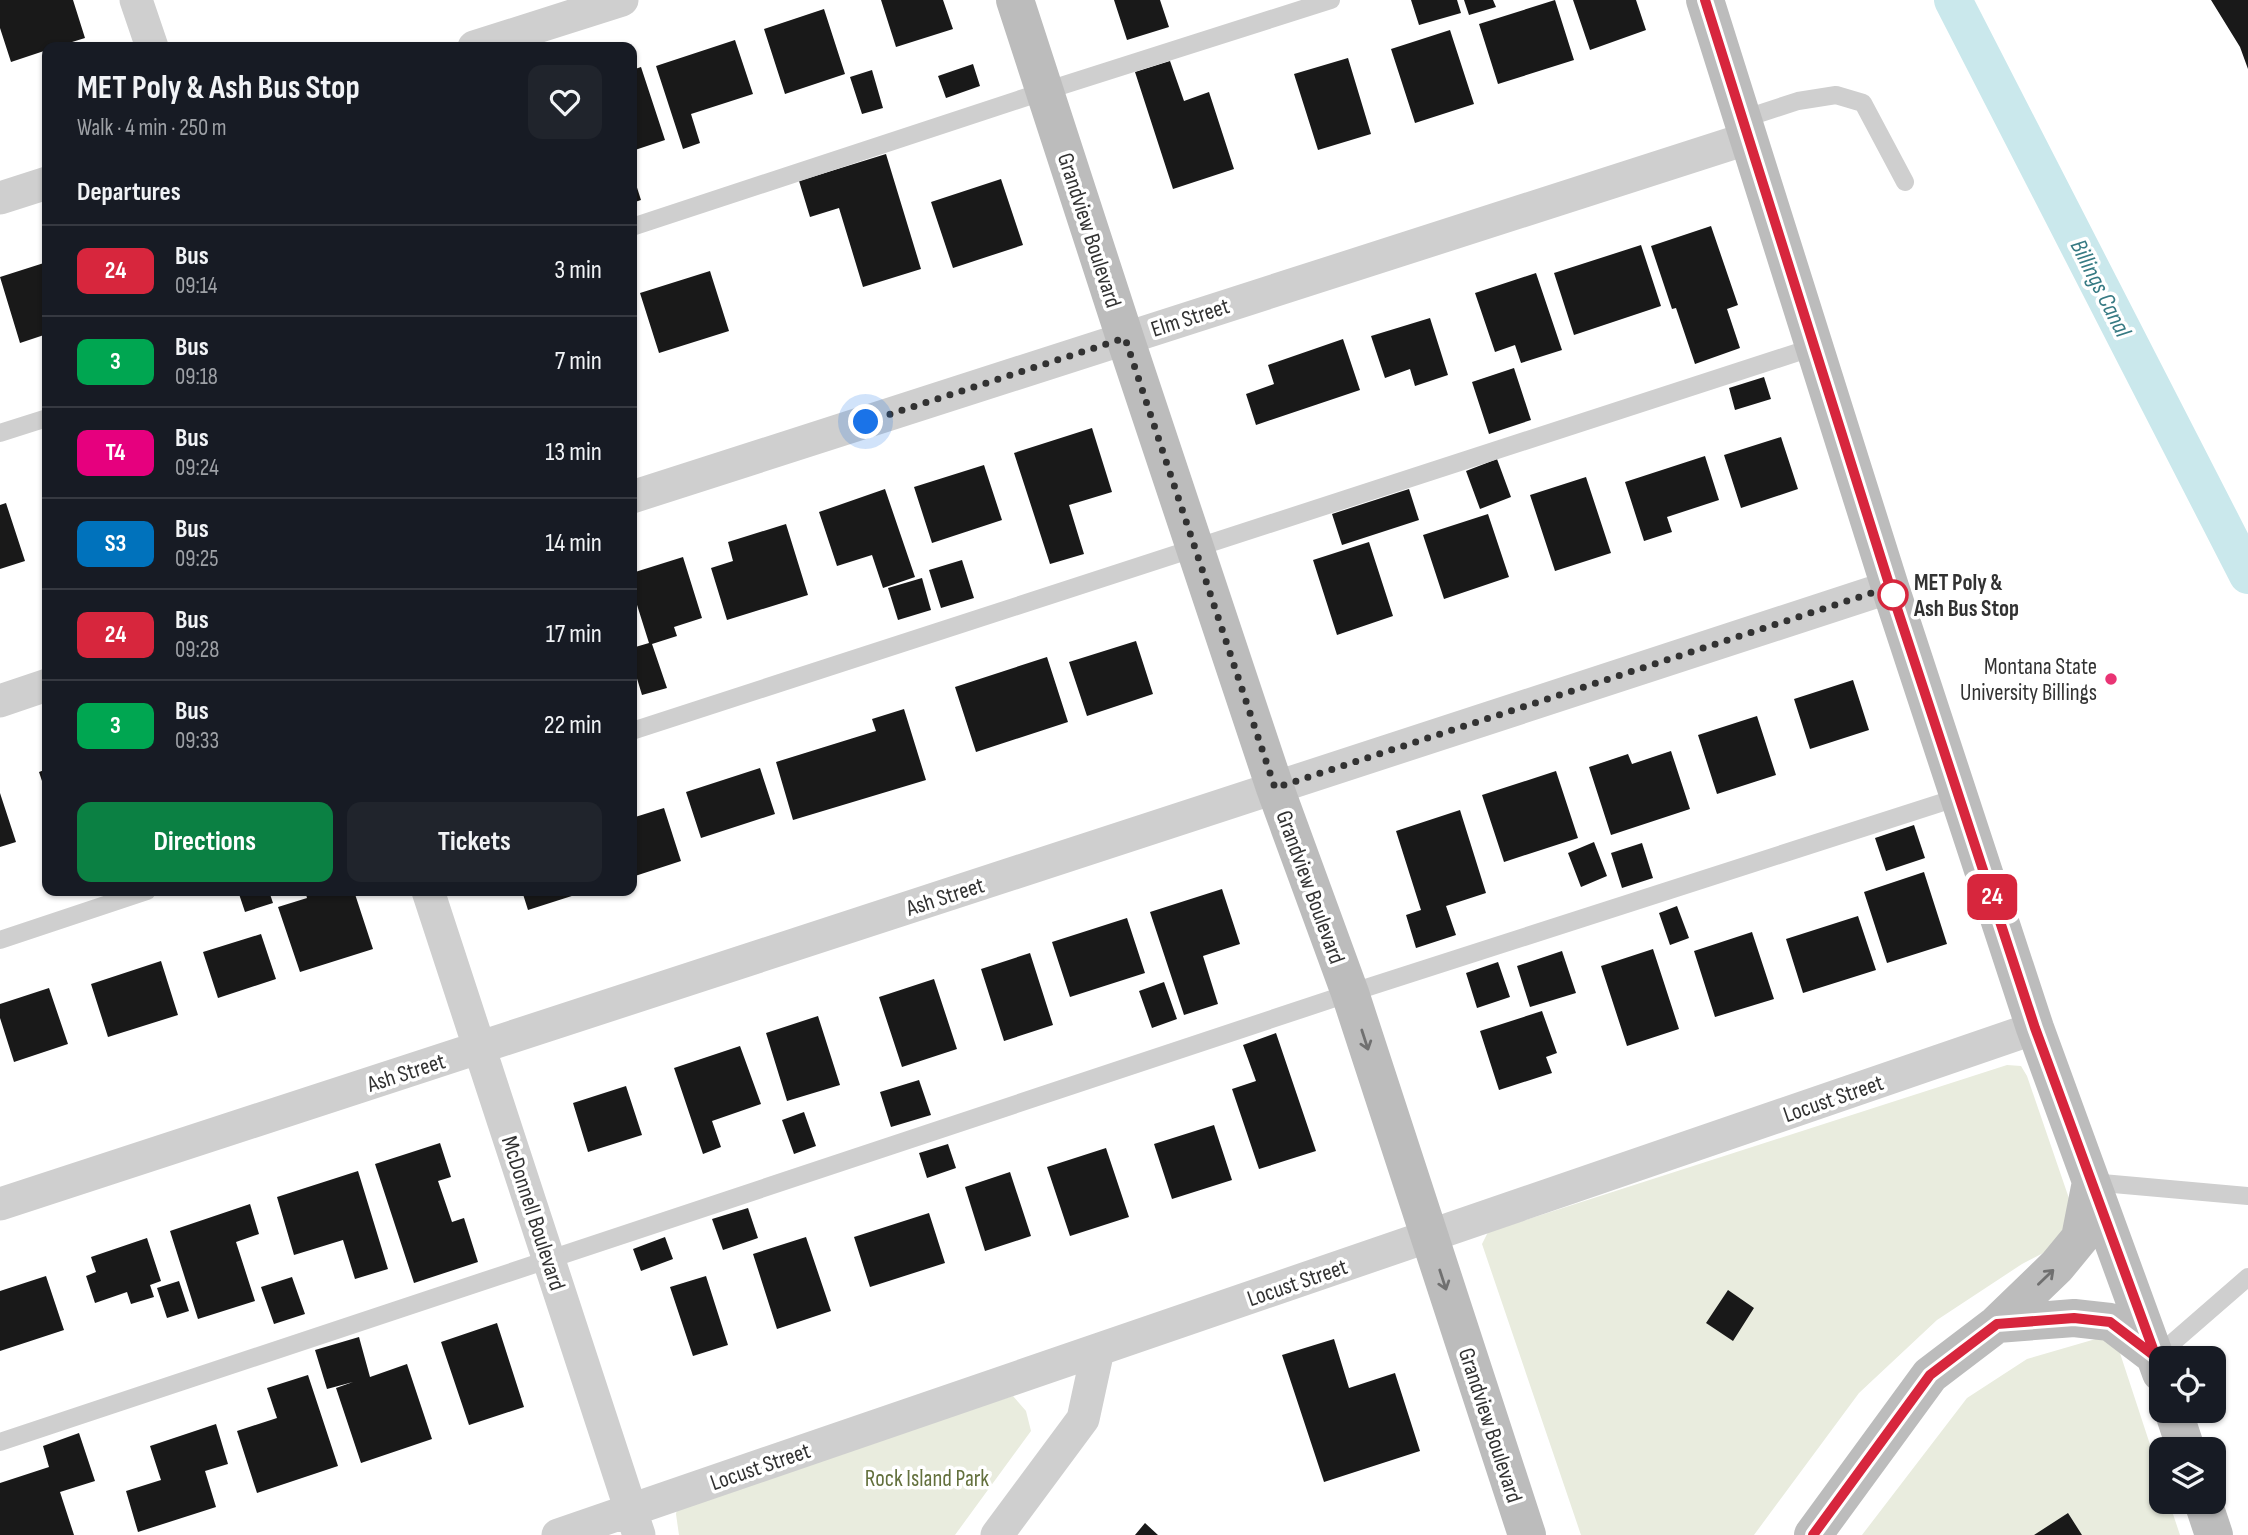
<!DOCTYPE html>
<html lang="en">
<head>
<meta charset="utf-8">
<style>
	body { margin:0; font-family:"Sofia Sans Condensed",sans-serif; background:#20242c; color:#f1f3f6; height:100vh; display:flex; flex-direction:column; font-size:26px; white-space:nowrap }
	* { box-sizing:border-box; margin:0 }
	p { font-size:23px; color:#9ea1a6 }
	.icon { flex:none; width:38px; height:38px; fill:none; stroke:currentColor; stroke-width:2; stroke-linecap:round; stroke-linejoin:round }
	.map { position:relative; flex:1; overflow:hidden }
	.side { position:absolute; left:42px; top:42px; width:595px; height:854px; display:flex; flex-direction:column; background:#171b24; border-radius:14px; box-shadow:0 2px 5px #0004 }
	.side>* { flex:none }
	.badge { padding:0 14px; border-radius:10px; font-size:24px; line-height:46px }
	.fabs { position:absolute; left:2149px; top:1346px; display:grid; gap:14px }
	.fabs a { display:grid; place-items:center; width:77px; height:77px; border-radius:14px; background:#171b24; box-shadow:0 2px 5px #0004; font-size:35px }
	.you { position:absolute; width:35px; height:35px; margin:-18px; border:5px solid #fff; border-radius:50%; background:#1a73e8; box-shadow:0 0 0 10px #1a73e833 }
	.map>.badge { position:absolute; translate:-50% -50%; box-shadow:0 0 0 4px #fff }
	h2 { padding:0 35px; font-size:26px; line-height:63px }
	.round { display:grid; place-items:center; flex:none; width:74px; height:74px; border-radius:14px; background:#20242c }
	.head { display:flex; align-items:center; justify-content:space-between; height:119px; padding:0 35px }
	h1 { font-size:33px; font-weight:700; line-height:52px }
	.action { display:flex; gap:14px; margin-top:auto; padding:14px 35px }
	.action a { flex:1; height:80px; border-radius:14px; background:#0b8043; color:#fff; font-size:28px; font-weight:700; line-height:80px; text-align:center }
	.action a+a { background:#20242c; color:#f1f3f6 }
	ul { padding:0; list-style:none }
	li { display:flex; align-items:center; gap:21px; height:91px; padding:0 35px; border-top:2px solid #363941 }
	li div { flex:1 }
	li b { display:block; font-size:26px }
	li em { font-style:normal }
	li .badge { min-width:77px; font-weight:700; text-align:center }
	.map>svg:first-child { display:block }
	.green { fill:#e9ecde }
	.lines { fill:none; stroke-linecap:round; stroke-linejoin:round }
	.canal { stroke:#cae8ec; stroke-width:38 }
	.building { fill:#191919 }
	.lane { stroke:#cfcfcf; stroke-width:18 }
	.street { stroke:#cfcfcf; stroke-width:33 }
	.secondary { stroke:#bcbcbc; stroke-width:38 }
	.oneway { stroke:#707070 }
	.line-casing { stroke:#fff; stroke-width:16 }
	.line { stroke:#d7263d; stroke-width:10 }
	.walk { stroke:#323232; stroke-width:7; stroke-dasharray:0 12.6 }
	.stop-dot { fill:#fff; stroke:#d7263d; stroke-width:3.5 }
	.poi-dot { fill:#e93474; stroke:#fff; stroke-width:2.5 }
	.labels { text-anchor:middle; stroke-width:7; stroke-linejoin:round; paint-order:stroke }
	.street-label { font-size:23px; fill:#323232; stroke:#fff }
	.stop-label { font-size:23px; font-weight:bold; fill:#323232; stroke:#fff; text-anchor:start }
	.poi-label { font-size:23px; fill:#323232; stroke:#fff; text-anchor:end }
	.park-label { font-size:23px; fill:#63703d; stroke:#fff }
	.water-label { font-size:24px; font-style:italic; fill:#367a83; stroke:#fff }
</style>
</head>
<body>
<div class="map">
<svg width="2248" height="1535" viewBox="0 0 2248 1535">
	<rect width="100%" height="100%" fill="#fff"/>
	<path class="green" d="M2007,1065L2021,1066L2027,1076L2074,1213L2059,1245L2022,1264L1937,1320L1859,1393L1754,1535H1581L1482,1244L1488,1232Z
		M2106,1336L2117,1344L2161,1478V1502H2169L2180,1535H1862L1967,1398L2027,1359Z
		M1013,1396L1026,1411L1031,1431L955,1535H679L676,1514L679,1499Z"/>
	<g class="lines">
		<path class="canal" d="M1953,0L2248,575"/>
	</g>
	<path class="building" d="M0,0H73L85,38L56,47H47V50L11,62L0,28Z
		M881,0H943L953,29L896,47Z
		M1114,0H1160L1169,27L1127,40Z
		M1411,0H1457L1461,13L1419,25Z
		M1464,0H1493L1496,7L1469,15Z
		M1555,0L1574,60L1498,84L1479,24Z
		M1573,0H1636L1646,30L1590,50Z
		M2211,0H2248V69L2240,47Z
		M824,9L845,74L785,94L764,29Z
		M1450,30L1474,104L1415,123L1391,49Z
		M735,40L753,94L691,114L700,143L683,149L656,66Z
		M1348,58L1371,134L1318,150L1294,74Z
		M1170,61L1184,101L1209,92L1234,169L1173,189L1135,72Z
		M973,64L980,86L946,98L938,76Z
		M641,67L665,140L632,151V70Z
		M872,70L883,108L862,114L850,77Z
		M886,154L921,269L863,287L839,208L810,217L799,181Z
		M632,172L641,200L632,203Z
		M1001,179L1023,245L953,268L931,202Z
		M1711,226L1738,305L1727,309L1740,348L1695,364L1676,308L1672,309L1651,246Z
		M1641,245L1661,306L1574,335L1554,273Z
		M47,262V334L20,343L0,277Z
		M710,271L729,331L659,353L640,293Z
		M1536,273L1562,350L1521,363L1515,345L1495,352L1475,293Z
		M1430,318L1448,375L1415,386L1410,369L1385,378L1371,336Z
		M1343,339L1360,390L1256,425L1246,394L1274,384L1268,365Z
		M1514,368L1531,420L1489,434L1472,382Z
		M1764,377L1771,399L1735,410L1729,388Z
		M1092,428L1112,492L1069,505L1084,554L1050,564L1014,453Z
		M1781,437L1798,489L1741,508L1724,455Z
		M1705,456L1719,500L1667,517L1672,532L1644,541L1625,482Z
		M1497,459L1511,497L1480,509L1466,471Z
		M984,465L1002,520L932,543L914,487Z
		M1586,477L1611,553L1555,571L1530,495Z
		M885,489L915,577L883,588L872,555L837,566L819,512Z
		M1409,489L1419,520L1342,545L1332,514Z
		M6,503L25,561L0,569V505Z
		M1488,514L1509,577L1444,599L1423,535Z
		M786,524L808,595L727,620L711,568L733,561L728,542Z
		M1369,542L1393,616L1337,635L1313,560Z
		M683,557L702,618L674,627L677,636L652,644L667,688L642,695L632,662V648L649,643L632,589V573Z
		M962,560L974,598L941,608L929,570Z
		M922,578L931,610L898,620L888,588Z
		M1136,641L1153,694L1087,716L1069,662Z
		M1047,657L1068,722L976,752L955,687Z
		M1853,680L1869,730L1810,749L1794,699Z
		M904,709L926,780L793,820L776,762L876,731L872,719Z
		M1757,716L1776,775L1717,794L1698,735Z
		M1671,751L1690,809L1611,835L1589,767L1628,754L1632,764Z
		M760,768L775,814L701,838L686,792Z
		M47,769V796L39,772Z
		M1556,771L1578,838L1504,862L1482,795Z
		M0,793L16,842L0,847Z
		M664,808L681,861L632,877V818Z
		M1460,810L1486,893L1446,906L1456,935L1416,948L1406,915L1421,910L1396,831Z
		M1914,825L1925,858L1886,871L1875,838Z
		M1594,842L1607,876L1581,887L1568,853Z
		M1642,843L1653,878L1622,888L1611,853Z
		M1924,872L1947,944L1887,963L1864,892Z
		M1222,889L1240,944L1203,956L1218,1004L1184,1015L1150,912Z
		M238,891H269L273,903L245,912Z
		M305,891H354L373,949L300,972L278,907L307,898Z
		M522,891H577L578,894L528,910Z
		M1677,906L1689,938L1670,945L1659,913Z
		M1858,916L1876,970L1803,993L1786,939Z
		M1127,918L1145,973L1070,997L1052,942Z
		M1752,932L1774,999L1715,1017L1694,951Z
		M261,934L276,979L218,998L203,952Z
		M1653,949L1679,1029L1627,1046L1601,966Z
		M1562,951L1576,993L1530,1007L1517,966Z
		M1030,953L1053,1025L1004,1041L981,969Z
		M161,961L178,1015L108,1037L91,984Z
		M1498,962L1510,997L1477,1008L1466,973Z
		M934,979L957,1049L902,1067L879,997Z
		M1164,982L1177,1019L1152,1028L1139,991Z
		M49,988L68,1044L14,1062L0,1018V1004Z
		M1542,1011L1557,1053L1546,1057L1552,1073L1499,1090L1480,1031Z
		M818,1016L840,1085L787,1101L766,1033Z
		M1276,1033L1316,1151L1259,1169L1232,1089L1256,1081L1243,1045Z
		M740,1046L761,1104L712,1121L721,1147L703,1154L674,1068Z
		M919,1080L931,1115L891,1127L880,1092Z
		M626,1086L642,1135L588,1152L573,1103Z
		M804,1112L816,1146L794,1154L782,1120Z
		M1214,1125L1232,1180L1172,1199L1154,1144Z
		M440,1143L451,1177L438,1181L452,1222L464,1218L478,1262L414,1283L375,1164Z
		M948,1144L956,1168L927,1178L919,1153Z
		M1106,1148L1129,1217L1070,1236L1047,1167Z
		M358,1171L388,1269L355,1279L343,1240L294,1255L277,1197Z
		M1010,1172L1031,1236L985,1251L965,1187Z
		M250,1204L259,1234L236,1242L255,1301L198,1319L170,1231Z
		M748,1208L758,1238L723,1250L712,1219Z
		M929,1213L945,1263L870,1287L854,1237Z
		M665,1237L673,1259L641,1271L633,1249Z
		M806,1237L831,1311L777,1329L753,1254Z
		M147,1238L161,1281L150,1285L154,1297L131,1304L127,1292L95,1303L86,1276L96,1272L91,1257Z
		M46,1276L64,1330L0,1351V1291Z
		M706,1276L728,1345L693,1356L670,1287Z
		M292,1277L305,1314L274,1324L261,1287Z
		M179,1281L189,1311L167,1318L157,1288Z
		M1728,1290L1754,1308L1733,1341L1706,1323Z
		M497,1323L524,1407L469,1425L441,1342Z
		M359,1337L370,1377L407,1364L432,1439L361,1463L336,1388L353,1382L327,1389L315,1350Z
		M1334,1339L1349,1388L1395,1373L1420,1451L1324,1482L1282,1355Z
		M308,1375L338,1466L257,1493L237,1431L277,1418L267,1388Z
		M216,1424L228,1464L205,1471L216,1507L138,1532L126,1491L161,1480L150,1446Z
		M79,1433L95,1481L60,1492L74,1535H0V1483L49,1467L43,1446Z
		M2068,1513L2082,1535H2034Z
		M1145,1523L1158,1535H1135Z"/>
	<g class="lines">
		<path class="lane" d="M1743,119L1798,101L1836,95L1863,103L1905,182
			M632,227L1045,91L1331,0
			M0,433L47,418
			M632,731L1814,347
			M0,940L147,891
			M2091,1182L2248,1196
			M2156,1357L2248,1277
			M0,1442L1350,993L1959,797"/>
		<path class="street" d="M136,0L152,47
			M474,47L622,0
			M0,198L47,183
			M632,497L1749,138
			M0,701L47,685
			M428,891L639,1535
			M0,1204L1890,587
			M558,1535L2035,1028
			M997,1535L1083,1419L1098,1350"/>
		<path class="secondary" d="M1015,0L1125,338L1275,788L1350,993L1527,1535
			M1705,0L1890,587L2035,1028L2161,1373
			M1997,1324L2074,1318L2110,1322L2156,1357
			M2173,1410L2186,1449
			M2203,1502L2214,1535
			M1813,1535L1930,1375L1997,1324L2057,1266L2080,1238L2091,1182"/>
	</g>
	<defs><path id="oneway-shaft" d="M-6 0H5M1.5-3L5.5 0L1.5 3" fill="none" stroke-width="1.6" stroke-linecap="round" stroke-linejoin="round" transform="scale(1.75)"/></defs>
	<g class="oneway">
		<use href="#oneway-shaft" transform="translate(1365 1040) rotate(72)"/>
		<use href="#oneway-shaft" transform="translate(2046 1277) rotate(-44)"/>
		<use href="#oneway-shaft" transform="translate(1443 1280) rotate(72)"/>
	</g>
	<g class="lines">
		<defs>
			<path id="line" d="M1705,0L1890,587L2035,1028L2156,1357L2110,1322L2074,1318L1997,1324L1930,1375L1813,1535"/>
		</defs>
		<use href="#line" class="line-casing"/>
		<use href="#line" class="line"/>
		<path class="walk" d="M866,422L1125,338L1275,788L1890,587L1893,595"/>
	</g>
	<circle class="stop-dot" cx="1893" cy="595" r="14"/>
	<circle class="poi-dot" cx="2111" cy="679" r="7"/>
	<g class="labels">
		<g class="street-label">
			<text transform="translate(1090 230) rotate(72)" y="8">Grandview Boulevard</text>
			<text transform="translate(1190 317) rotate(-18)" y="8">Elm Street</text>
			<text transform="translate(1311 887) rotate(70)" y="8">Grandview Boulevard</text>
			<text transform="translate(945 896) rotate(-18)" y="8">Ash Street</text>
			<text transform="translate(406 1072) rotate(-18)" y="8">Ash Street</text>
			<text transform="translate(1833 1098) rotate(-19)" y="8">Locust Street</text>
			<text transform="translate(534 1213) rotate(72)" y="8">McDonnell Boulevard</text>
			<text transform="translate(1297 1282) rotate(-19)" y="8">Locust Street</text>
			<text transform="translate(1491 1425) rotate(72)" y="8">Grandview Boulevard</text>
			<text transform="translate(760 1466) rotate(-19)" y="8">Locust Street</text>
		</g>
		<g class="stop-label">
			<text x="1914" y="590">MET Poly &amp;<tspan x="1914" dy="26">Ash Bus Stop</tspan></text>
		</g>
		<g class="poi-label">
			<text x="2097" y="674">Montana State<tspan x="2097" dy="26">University Billings</tspan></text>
		</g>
		<g class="park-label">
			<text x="927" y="1486">Rock Island Park</text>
		</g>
		<g class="water-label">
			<text transform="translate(2101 288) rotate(63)" y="8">Billings Canal</text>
		</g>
	</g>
</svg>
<div class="fabs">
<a><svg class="icon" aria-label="locate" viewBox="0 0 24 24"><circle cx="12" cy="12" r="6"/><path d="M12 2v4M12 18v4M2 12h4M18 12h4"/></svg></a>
<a><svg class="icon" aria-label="layers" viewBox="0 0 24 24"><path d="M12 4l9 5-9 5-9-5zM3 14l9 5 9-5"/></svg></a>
</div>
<div class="you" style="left:866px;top:422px"></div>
<b class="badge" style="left:1992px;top:897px;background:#d7263d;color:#fff">24</b>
<section class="side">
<div class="head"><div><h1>MET Poly &amp; Ash Bus Stop</h1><p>Walk · 4 min · 250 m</p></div><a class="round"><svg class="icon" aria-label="heart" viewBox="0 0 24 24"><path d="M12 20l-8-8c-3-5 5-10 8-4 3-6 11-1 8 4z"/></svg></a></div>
<h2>Departures</h2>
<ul>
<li><span class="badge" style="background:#d7263d;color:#fff">24</span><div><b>Bus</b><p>09:14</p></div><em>3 min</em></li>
<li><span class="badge" style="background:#00a651;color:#fff">3</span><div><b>Bus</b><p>09:18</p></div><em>7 min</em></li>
<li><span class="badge" style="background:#e6007e;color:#fff">T4</span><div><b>Bus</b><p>09:24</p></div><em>13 min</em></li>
<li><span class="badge" style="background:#0072bc;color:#fff">S3</span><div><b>Bus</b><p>09:25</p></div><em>14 min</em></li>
<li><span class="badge" style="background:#d7263d;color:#fff">24</span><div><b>Bus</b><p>09:28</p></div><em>17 min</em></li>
<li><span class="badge" style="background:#00a651;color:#fff">3</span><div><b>Bus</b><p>09:33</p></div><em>22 min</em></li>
</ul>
<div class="action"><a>Directions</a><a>Tickets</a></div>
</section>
</div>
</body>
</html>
